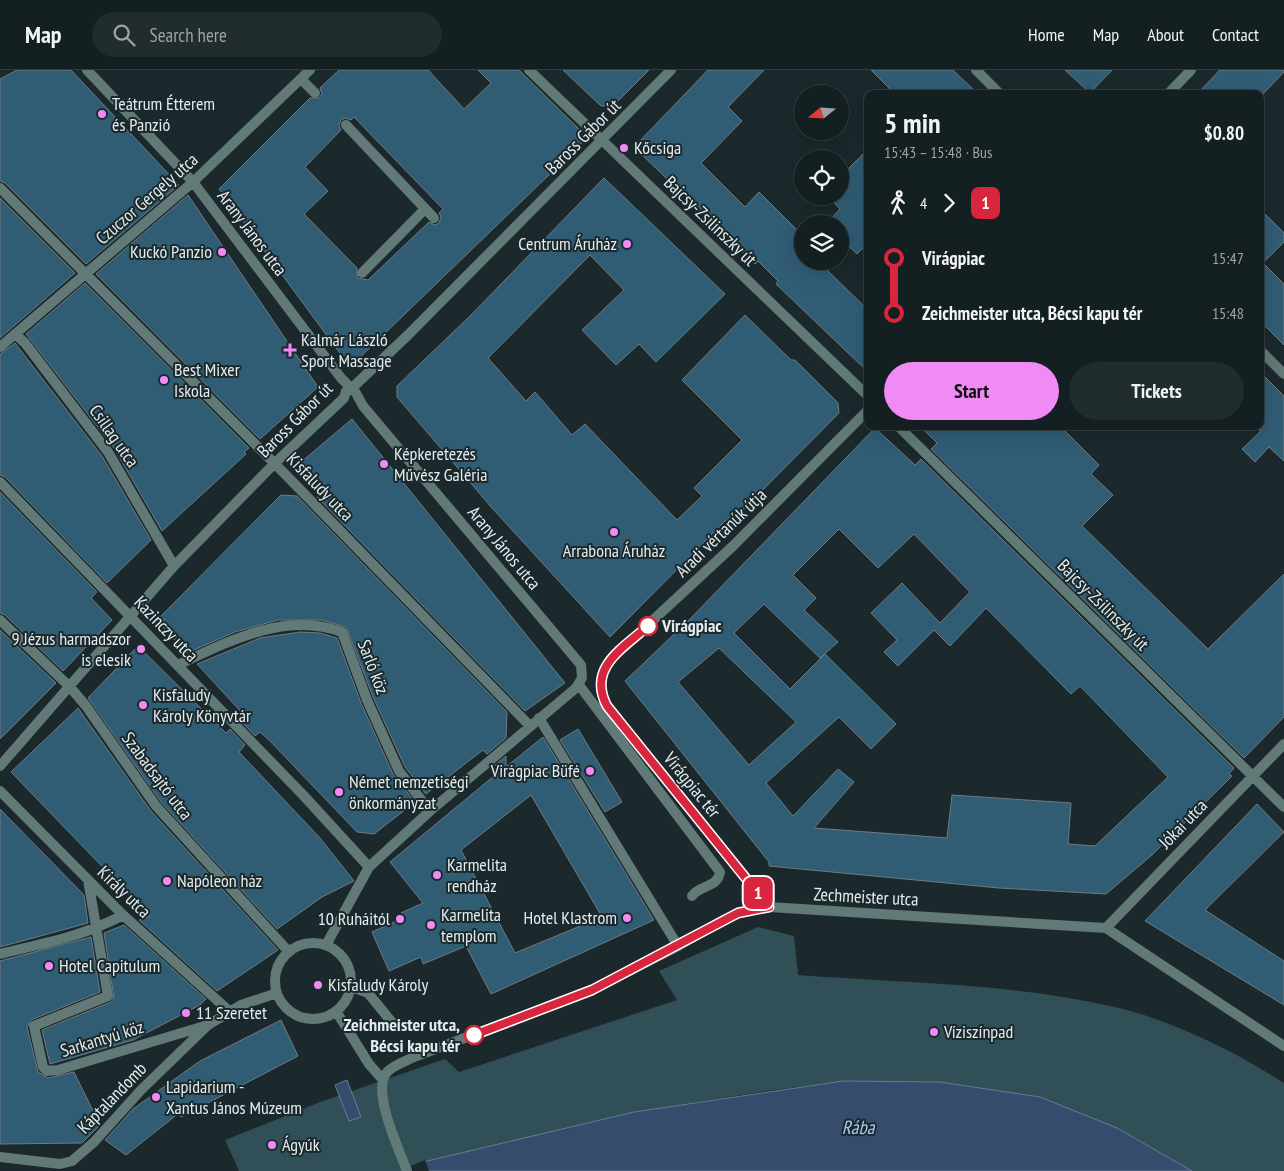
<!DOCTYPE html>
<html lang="en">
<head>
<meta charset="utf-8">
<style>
	body { margin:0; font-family:"PT Sans Narrow",sans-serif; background:#212c2e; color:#f1f3f6; height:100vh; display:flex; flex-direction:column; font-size:19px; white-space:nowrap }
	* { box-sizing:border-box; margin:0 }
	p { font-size:16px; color:#9da2a5 }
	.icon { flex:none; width:28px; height:28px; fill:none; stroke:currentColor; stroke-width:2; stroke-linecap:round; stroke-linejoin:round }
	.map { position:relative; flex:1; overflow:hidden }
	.sheet { position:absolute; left:864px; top:20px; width:400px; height:340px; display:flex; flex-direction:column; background:#141f21; border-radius:10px; box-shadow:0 5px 20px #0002,0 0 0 1px #333d3f }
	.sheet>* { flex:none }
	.badge { padding:0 10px; border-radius:8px; font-size:18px; line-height:32px }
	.needle { width:32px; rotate:252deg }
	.fabs { position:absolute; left:794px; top:15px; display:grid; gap:10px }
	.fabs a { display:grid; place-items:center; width:55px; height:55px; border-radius:50%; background:#141f21; box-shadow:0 5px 20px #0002,0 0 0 1px #333d3f; font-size:25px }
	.map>.badge { position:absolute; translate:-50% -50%; box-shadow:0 0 0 2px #fff }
	.legs { display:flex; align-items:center; gap:8px; height:55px; padding:0 20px; font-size:16px }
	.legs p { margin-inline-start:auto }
	.headline { display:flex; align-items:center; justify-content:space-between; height:85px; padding:0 20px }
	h1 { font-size:28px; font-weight:700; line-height:38px }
	.primary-button { display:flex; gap:10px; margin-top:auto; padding:10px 20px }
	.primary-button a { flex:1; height:58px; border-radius:30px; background:#f08bf5; color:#111; font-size:20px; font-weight:700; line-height:58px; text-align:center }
	.primary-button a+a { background:#212c2e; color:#f1f3f6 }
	ul { padding:0 20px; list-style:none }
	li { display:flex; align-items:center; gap:18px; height:55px; font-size:19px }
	li i { display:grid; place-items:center; width:8px; height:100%; margin:0 6px; background:currentColor }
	li i::after { content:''; width:12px; height:12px; margin:-6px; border:4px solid; border-radius:50%; background:#141f21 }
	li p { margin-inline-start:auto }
	li:first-child i { background:linear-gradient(#0000 50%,currentColor 0) }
	li:last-child i { background:linear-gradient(currentColor 50%,#0000 0) }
	header { display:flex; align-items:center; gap:30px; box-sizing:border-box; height:70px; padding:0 25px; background:#141f21; border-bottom:1px solid #333d3f }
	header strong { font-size:24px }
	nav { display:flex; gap:28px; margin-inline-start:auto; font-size:18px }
	.search { width:350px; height:45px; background:#212c2e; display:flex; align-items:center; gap:12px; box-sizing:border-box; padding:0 18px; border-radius:28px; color:#9da2a5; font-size:19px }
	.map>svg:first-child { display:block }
	.green { fill:#304f56 }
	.water { fill:#354c6d; stroke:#697c94 }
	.pier { fill:#1b292c }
	.building { fill:#305c74; stroke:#6e7b83; fill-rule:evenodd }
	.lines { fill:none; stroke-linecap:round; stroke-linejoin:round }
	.lane { stroke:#617a77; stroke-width:10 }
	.street { stroke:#617a77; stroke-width:10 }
	.line-1-casing { stroke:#fff; stroke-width:11 }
	.line-1 { stroke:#d7263d; stroke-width:8 }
	.poi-dot { fill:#f08bf5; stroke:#1b292c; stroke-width:2 }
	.stop-1-dot { fill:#fff; stroke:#d7263d; stroke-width:2.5 }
	.labels { text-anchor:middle; stroke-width:4; stroke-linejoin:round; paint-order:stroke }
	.poi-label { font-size:18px; fill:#e3ecee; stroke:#1b292c; text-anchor:start }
	.street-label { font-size:18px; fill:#e3ecee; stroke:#1b292c }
	.stop-label { font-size:18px; font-weight:bold; fill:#e3ecee; stroke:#1b292c; text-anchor:start }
	.water-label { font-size:19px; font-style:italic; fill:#a8c8f6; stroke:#1b292c }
</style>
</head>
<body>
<header>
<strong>Map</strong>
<div class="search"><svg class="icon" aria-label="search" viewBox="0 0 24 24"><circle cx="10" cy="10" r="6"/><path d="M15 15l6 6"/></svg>Search here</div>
<nav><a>Home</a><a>Map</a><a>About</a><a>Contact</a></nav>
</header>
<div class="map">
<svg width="1284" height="1101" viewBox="0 0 1284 1101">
	<rect width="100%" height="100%" fill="#1b292c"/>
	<path class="green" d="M758,857L794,866L798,905C904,913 1014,913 1119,938C1173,951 1238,983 1284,1013V1101H1192L1117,1058L1040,1027L940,1012L843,1011L767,1021L634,1042L427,1091L406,1101H239L225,1070L320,1032L445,989L459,1002L677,930L659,901Z"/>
	<path class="water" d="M347,1010L361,1047L349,1051L335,1015Z
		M843,1011L940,1012L1040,1027L1117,1058L1192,1101H406L427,1091L634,1042Z"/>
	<path class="pier" d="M425,1090L429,1101H403L404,1099Z"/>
	<path class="building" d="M17,0H71L179,115L86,194L5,113L0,111V9Z
		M339,0H428L464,39L491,13L478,0H519L580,60L582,73L350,297L219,119L310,28H319L322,24L320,18ZM354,47L443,139L439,143L441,147L439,153L435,155L429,152L368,210L357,208V198L304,144L328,121L305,97L341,60L339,56L341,50L345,48L351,50Z
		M563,0H649L614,35L601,36Z
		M708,0H764L728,37L742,51L701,93L745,137L759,122L802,165V191H833L826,199L868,240V302L776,214L778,211L758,191L755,194L634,77Z
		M871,0H953L978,24H895Z
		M1065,0H1112L1090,23Z
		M1220,0H1284V2L1263,24H1197Z
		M868,79V173L857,184L840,168V154H826L840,139L828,126H840V107Z
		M604,108L725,224L656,292L639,274L616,295L582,260L624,220L590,185L488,288L526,331L535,322L572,365L585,354L677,450L702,426L694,418L742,370L682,310L745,245L791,290H795L838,333L839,343L729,454L726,450L610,567L492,438L397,327V316L471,245Z
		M188,125L318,317L260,369L96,204Z
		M0,128L75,203L0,268Z
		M1260,139L1284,163V172L1263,193L1284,214V275L1260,251Z
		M85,213L249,378L244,382L246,384L162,461L114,378L26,264Z
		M15,273L102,386L151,470L107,513L5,407L0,405V284Z
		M1260,302L1284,326V391L1269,377L1255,392L1242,379L1260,362Z
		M352,349L565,613L525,641L317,427L321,428L293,399Z
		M920,356H1060L1099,395L1091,404L1113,425L1082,456L1208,579L1284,504V647L1244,688L931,379L937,373Z
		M875,358L915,395L921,389L1234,698L1229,704L1232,706L1152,785L1106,824L999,818L769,796V792L625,611L690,549ZM839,459L878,498L914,464L970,522L940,553L902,513L871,543L897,570L884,582L898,596L934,560L950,576L986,538L1071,624L1080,616L1168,707L1095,776L1068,774L1071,733L952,725L947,768L814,758L854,712L838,699L793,746L766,713L839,647L871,679L896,654L825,584L790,619L734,563L764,534L820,588L838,572L804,540L816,528L793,505ZM719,578L796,652L749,695L678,612Z
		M0,422L97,522L91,528L112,550L63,601L5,545L0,543Z
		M281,425L297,426L507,642L506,668L487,684L483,680L426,724L405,697L373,627L346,557L322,550H278L235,562L187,583L160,554L165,549L157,550Z
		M0,560L56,613L0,669Z
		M300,562L320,563L337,568L361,633L393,704L415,732L374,764L357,762L269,670L260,662L255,666L240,650L244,645L197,594L260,568Z
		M138,576L226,663L230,659L245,675L239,682L320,768L354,811L322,827L277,859L161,732L88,628Z
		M78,638L151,741L278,880L217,921L139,850L150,846L11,702Z
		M578,659L622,732L605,742L560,670Z
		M543,667L654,850L491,924L466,876L423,894L421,887L389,901L372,862L403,848L401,843L423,833L390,792L500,701L495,695L506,686V697ZM531,725L602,847L515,883L461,780Z
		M1257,734L1284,762L1205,840L1284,891V935L1145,851Z
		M0,739L84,825L88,853L0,877Z
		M124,855L206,929L200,935L133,970L50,994L42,960L111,932L114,928L104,863Z
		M91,867L100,922L31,950L27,957L38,1002L48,1008L74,1002L100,1055L82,1073L0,1074V891Z
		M281,950L298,986L181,1047L179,1043L126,1085L105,1070L133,1039L200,991Z"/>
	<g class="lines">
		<path class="lane" d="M301,9L315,23
			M346,55L434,148
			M362,203L425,139
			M539,648L678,876"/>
		<path class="street" d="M87,0L193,112L341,308L356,323L363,336L581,595L582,608L576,618L430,741L369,797L326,875
			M529,0L868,326
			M976,0L1000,24
			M1168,24L1191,0
			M0,118L284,403L530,656
			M15,264L25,273L108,382L174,496
			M0,277L193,112L310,0
			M1260,280L1284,304
			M898,356L1284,737
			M0,412L304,726L369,797
			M0,550L70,617L86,636L156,736L289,882
			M178,595C229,571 286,541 342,562L367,630L399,701L430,741
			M579,615L720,802C718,818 699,815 692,826
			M0,696L174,496L274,394L344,328L346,321L351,319L408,265L671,0
			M0,721L123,845L229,941
			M88,810L108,926L34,956L43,997L47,1001L58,1000L208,955
			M769,837L607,636C598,619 599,606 610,590L733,476L868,340
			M1106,858L1284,674
			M275 911a38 38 0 1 1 76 0a38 38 0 1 1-76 0Z
			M0,884C44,873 82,867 123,845
			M350,916L368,923L395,956
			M336,941L369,994L383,1010
			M0,1087L60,1094L72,1091L94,1072L141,1020L208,955L241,935L277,923
			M407,1101C399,1079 371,1021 387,1002C394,995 406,991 414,987L592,920L678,876L725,849L749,839L769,837L1106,858L1284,976"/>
	</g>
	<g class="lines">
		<defs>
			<path id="line-1" d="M474,965L592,920L738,843L769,837L607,636C587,598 622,579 648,556"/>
		</defs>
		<use href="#line-1" class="line-1-casing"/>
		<use href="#line-1" class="line-1"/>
	</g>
	<g class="poi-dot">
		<circle cx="102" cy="44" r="5"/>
		<circle cx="624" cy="78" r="5"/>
		<circle cx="627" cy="174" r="5"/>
		<circle cx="222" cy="182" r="5"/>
		<path d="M287.5 272.5h5v5h5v5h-5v5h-5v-5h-5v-5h5z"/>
		<circle cx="164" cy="310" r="5"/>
		<circle cx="384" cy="394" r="5"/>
		<circle cx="614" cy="462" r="5"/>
		<circle cx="141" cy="579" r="5"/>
		<circle cx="143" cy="635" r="5"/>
		<circle cx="590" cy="701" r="5"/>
		<circle cx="339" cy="722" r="5"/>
		<circle cx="437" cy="805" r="5"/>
		<circle cx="167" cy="811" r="5"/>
		<circle cx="627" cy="848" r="5"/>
		<circle cx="400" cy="849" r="5"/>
		<circle cx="431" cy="855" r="5"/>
		<circle cx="49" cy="896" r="5"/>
		<circle cx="318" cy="915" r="5"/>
		<circle cx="186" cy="943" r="5"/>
		<circle cx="934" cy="962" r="5"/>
		<circle cx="156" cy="1027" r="5"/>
		<circle cx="272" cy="1075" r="5"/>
	</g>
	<g class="stop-1-dot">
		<circle cx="648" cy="556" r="9"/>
		<circle cx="474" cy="965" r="9"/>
	</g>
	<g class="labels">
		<g class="poi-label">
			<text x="112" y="40">Teátrum Étterem<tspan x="112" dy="21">és Panzió</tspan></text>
			<text x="634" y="84">Kőcsiga</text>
			<text x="617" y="180" text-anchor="end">Centrum Áruház</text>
			<text x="212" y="188" text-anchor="end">Kuckó Panzio</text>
			<text x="301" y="276">Kalmár László<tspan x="301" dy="21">Sport Massage</tspan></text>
			<text x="174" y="306">Best Mixer<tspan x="174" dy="21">Iskola</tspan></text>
			<text x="394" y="390">Képkeretezés<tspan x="394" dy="21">Művész Galéria</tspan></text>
			<text x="614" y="487" text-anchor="middle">Arrabona Áruház</text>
			<text x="131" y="575" text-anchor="end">9 Jézus harmadszor<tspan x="131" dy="21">is elesik</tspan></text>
			<text x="153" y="631">Kisfaludy<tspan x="153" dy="21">Károly Könyvtár</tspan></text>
			<text x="580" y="707" text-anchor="end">Virágpiac Büfé</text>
			<text x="349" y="718">Német nemzetiségi<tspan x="349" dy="21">önkormányzat</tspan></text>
			<text x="447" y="801">Karmelita<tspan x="447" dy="21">rendház</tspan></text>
			<text x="177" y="817">Napóleon ház</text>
			<text x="441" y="851">Karmelita<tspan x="441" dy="21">templom</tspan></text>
			<text x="617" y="854" text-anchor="end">Hotel Klastrom</text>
			<text x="390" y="855" text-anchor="end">10 Ruháitól</text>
			<text x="59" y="902">Hotel Capitulum</text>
			<text x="328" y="921">Kisfaludy Károly</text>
			<text x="196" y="949">11 Szeretet</text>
			<text x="944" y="968">Víziszínpad</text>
			<text x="166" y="1023">Lapidarium -<tspan x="166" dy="21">Xantus János Múzeum</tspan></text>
			<text x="282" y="1081">Ágyúk</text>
		</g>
		<g class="street-label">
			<text transform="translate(583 67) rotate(-45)" y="6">Baross Gábor út</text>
			<text transform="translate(147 129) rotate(-41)" y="6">Czuczor Gergely utca</text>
			<text transform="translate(710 151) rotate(44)" y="6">Bajcsy-Zsilinszky út</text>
			<text transform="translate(252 163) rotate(53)" y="6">Arany János utca</text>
			<text transform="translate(295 350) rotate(-45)" y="6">Baross Gábor út</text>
			<text transform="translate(114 366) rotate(55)" y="6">Csillag utca</text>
			<text transform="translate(320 417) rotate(46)" y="6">Kisfaludy utca</text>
			<text transform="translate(721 463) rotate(-44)" y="6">Aradi vértanúk útja</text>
			<text transform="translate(504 478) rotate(50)" y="6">Arany János utca</text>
			<text transform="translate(1103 535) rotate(45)" y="6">Bajcsy-Zsilinszky út</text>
			<text transform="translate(166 559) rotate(46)" y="6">Kazinczy utca</text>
			<text transform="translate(373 597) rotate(69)" y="6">Sarló köz</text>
			<text transform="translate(157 706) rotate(53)" y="6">Szabadsajtó utca</text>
			<text transform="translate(692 715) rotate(51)" y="6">Virágpiac tér</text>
			<text transform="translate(1183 754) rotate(-46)" y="6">Jókai utca</text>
			<text transform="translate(124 822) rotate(44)" y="6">Király utca</text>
			<text transform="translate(866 827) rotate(3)" y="6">Zechmeister utca</text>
			<text transform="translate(102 969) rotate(-17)" y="6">Sarkantyú köz</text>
			<text transform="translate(112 1028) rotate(-46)" y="6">Káptalandomb</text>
		</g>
		<g class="stop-label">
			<text x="662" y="562">Virágpiac</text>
			<text x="460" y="961" text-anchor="end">Zeichmeister utca,<tspan x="460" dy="21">Bécsi kapu tér</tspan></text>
		</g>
		<g class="water-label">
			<text x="858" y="1064">Rába</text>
		</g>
	</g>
</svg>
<div class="fabs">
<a><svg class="needle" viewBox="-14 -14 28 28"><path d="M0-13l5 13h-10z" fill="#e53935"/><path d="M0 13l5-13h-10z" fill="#9da2a5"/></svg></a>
<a><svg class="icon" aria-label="locate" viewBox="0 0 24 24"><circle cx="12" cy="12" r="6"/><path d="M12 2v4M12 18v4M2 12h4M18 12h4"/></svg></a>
<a><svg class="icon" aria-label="layers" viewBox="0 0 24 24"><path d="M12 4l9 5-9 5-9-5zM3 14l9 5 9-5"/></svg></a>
</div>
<b class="badge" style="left:758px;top:823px;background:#d7263d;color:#fff">1</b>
<section class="sheet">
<div class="headline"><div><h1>5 min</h1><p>15:43 – 15:48 · Bus</p></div><b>$0.80</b></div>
<div class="legs"><svg class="icon" aria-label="walk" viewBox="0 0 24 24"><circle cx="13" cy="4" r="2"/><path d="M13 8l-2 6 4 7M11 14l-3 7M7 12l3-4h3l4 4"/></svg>4<svg class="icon" aria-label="forward" viewBox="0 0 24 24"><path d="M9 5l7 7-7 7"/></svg><b class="badge" style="background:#d7263d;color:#fff">1</b></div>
<ul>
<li><i style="color:#d7263d"></i><b>Virágpiac</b><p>15:47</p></li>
<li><i style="color:#d7263d"></i><b>Zeichmeister utca, Bécsi kapu tér</b><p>15:48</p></li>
</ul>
<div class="primary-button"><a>Start</a><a>Tickets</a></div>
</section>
</div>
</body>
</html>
